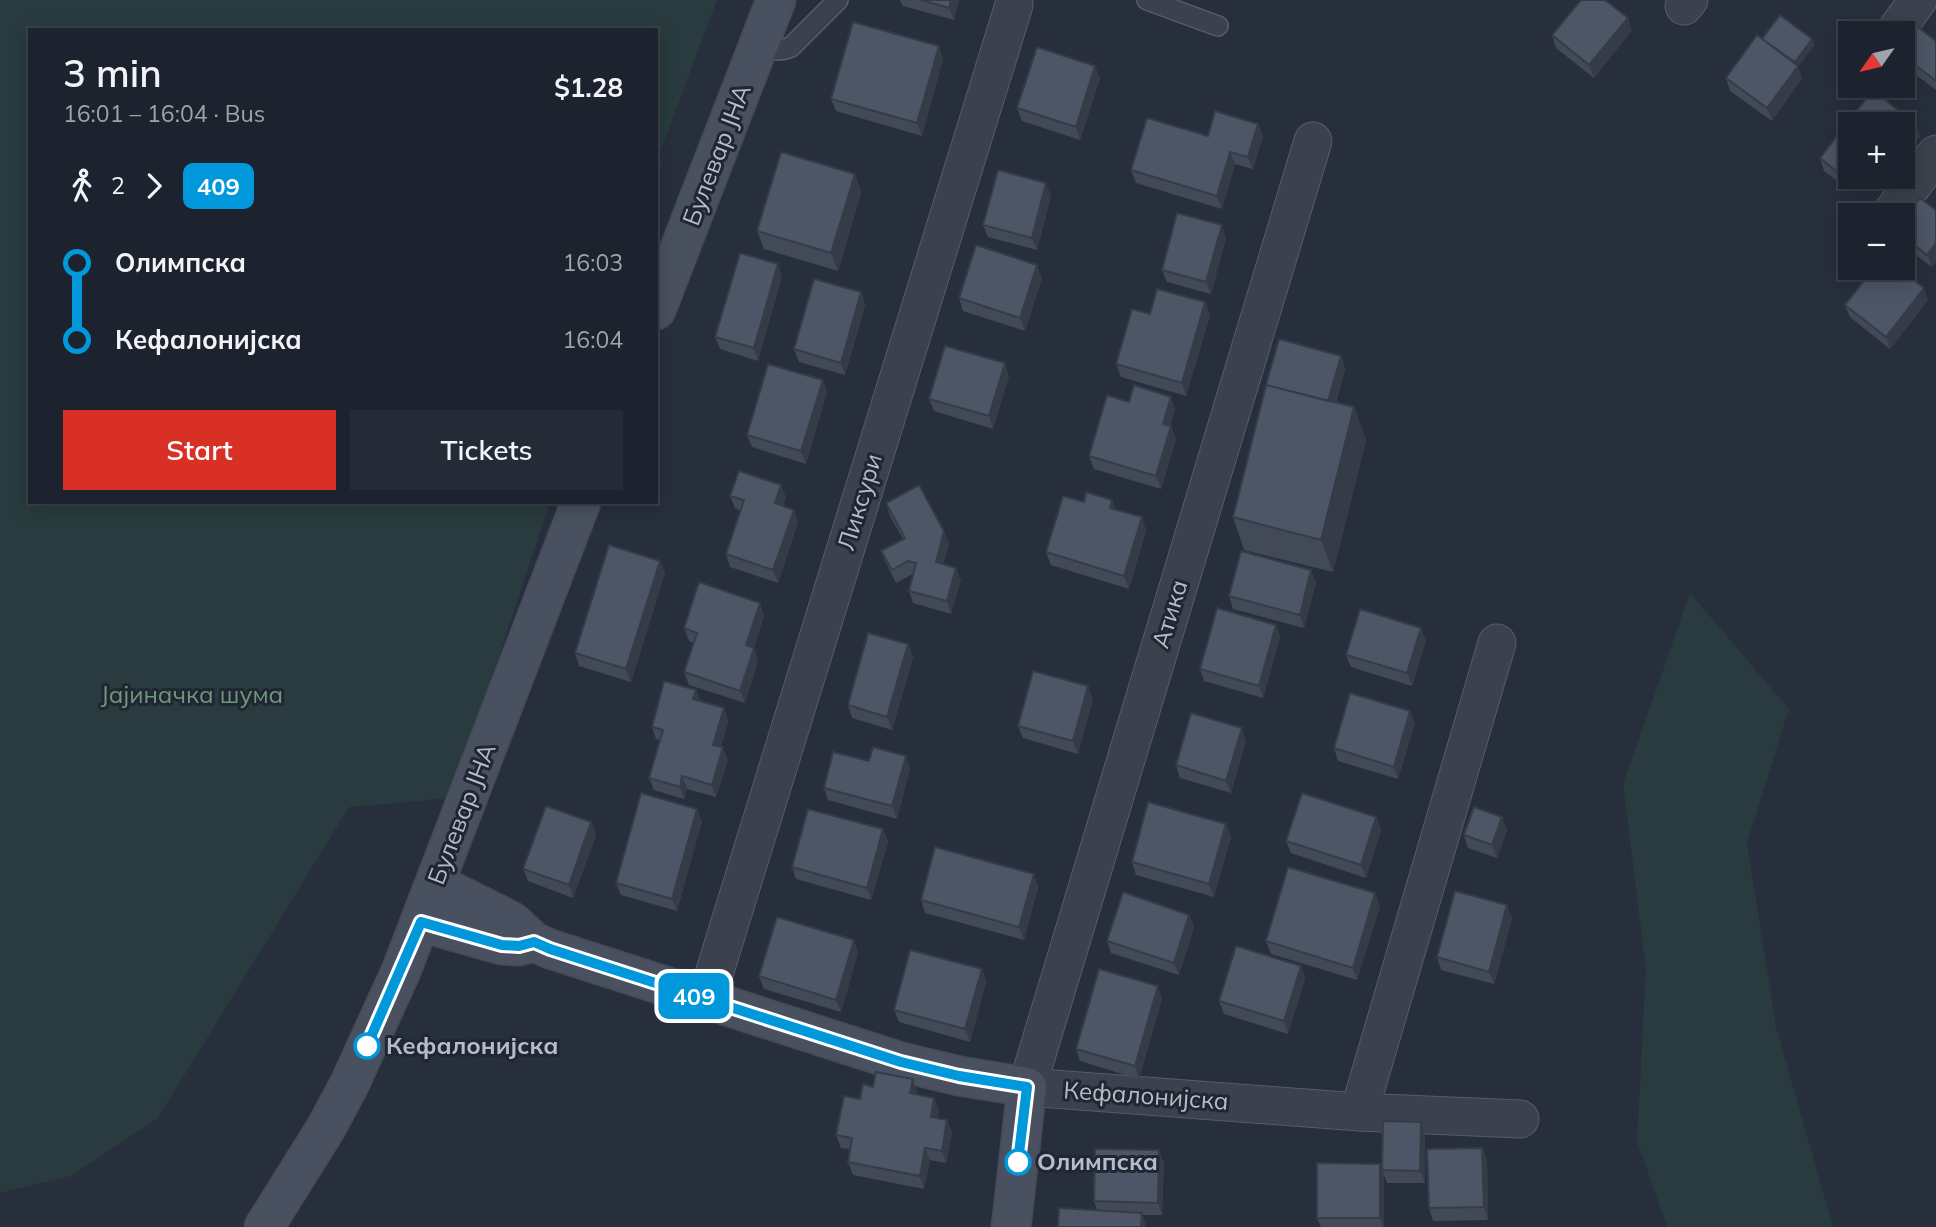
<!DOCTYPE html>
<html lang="en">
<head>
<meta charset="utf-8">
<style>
	body { margin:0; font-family:Mulish,sans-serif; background:#252b36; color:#f1f3f6; height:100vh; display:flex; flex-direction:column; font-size:26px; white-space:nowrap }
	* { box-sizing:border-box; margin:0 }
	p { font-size:23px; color:#a0a4aa }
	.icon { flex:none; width:38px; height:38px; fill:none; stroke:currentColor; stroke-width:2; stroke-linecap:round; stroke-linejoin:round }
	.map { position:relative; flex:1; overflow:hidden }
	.side { position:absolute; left:28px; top:28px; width:630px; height:476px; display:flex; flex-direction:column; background:#1d232e; border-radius:0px; box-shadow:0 4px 18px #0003,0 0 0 2px #3b404a }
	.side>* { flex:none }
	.badge { padding:0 14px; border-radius:10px; font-size:24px; line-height:46px }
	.needle { width:46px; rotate:236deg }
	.controls { position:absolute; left:1838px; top:21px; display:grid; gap:14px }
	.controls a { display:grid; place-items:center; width:77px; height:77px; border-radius:0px; background:#1d232e; box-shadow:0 4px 18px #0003,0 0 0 2px #3b404a; font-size:35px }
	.map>.badge { position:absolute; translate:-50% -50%; box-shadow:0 0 0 4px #fff }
	.legs { display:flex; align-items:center; gap:10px; height:77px; padding:0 35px; font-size:23px }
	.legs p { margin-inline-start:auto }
	.overview { display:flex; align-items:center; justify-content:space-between; height:119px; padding:0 35px }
	h1 { font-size:38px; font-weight:600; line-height:52px }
	.button { display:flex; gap:14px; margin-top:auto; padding:14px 35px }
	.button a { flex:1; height:80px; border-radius:0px; background:#d93025; color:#fff; font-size:28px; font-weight:600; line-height:80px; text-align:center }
	.button a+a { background:#252b36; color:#f1f3f6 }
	ul { padding:0 35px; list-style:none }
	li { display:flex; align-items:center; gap:24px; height:77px; font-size:26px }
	li i { display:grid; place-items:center; width:10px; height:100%; margin:0 9px; background:currentColor }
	li i::after { content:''; width:18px; height:18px; margin:-9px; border:5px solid; border-radius:50%; background:#1d232e }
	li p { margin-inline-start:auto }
	li:first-child i { background:linear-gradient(#0000 50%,currentColor 0) }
	li:last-child i { background:linear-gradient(currentColor 50%,#0000 0) }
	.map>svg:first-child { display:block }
	.green { fill:#293b3e }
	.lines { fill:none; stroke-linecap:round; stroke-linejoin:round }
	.lane-casing { stroke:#555d68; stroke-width:22 }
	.street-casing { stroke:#555d68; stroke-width:39 }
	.secondary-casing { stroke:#444b57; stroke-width:41 }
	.lane { stroke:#3b424d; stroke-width:19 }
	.street { stroke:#3b424d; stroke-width:37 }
	.secondary { stroke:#495160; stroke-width:38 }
	.wall { fill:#424a58 }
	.shaded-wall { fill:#363c47 }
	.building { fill:#4d5666; stroke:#363c47; stroke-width:2 }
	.line-1-casing { stroke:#fff; stroke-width:16 }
	.line-1 { stroke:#0098da; stroke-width:10 }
	.stop-1-dot { fill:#fff; stroke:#0098da; stroke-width:3.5 }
	.labels { text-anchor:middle; stroke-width:6; stroke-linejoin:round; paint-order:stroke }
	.street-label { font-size:24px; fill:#b7bdc8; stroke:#1f2733 }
	.park-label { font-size:24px; fill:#70977a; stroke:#1f2733 }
	.stop-label { font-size:24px; font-weight:bold; fill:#b7bdc8; stroke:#1f2733; text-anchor:start }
</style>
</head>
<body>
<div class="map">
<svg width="1936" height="1227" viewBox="0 0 1936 1227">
	<rect width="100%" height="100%" fill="#272f3d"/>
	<path class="green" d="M0,0H717L659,155L663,161L656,182V30H30V502H550L452,798L349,807L158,1118L71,1176L0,1193Z
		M1690,593L1789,709L1747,843L1776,1027L1833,1227H1667L1637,1141L1646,969L1623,784Z"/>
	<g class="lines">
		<defs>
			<path id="lane" d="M1147,0L1218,26
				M759,47C771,50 779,52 791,47L838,0"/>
			<path id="street" d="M1684,6L1689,0
				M1894,33L1918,0
				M1313,141L1027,1087L1359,1112L1520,1119
				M1890,215L1936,154
				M706,1000L1014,5
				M1359,1112L1497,643"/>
			<path id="secondary" d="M656,310L776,0
				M435,883L511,921L534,942L550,949L901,1062L959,1076L1027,1087L1011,1227
				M421,922L502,945L519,946L534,942
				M264,1227L326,1128L350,1083L401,971L581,502"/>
		</defs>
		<use href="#lane" class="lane-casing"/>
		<use href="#street" class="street-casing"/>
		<use href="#secondary" class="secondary-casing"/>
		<use href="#lane" class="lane"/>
		<use href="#street" class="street"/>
		<use href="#secondary" class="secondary"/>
	</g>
	<path class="wall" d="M900,0H959L954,20L903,6Z
		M1632,30L1594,78L1556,48L1552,35Z
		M1902,33L1936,41V90L1902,64Z
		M1762,39H1812L1814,45L1798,67L1802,78L1772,121L1730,91L1726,78Z
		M943,59L922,136L836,111L831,99Z
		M1100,78L1080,140L1022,121L1017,108Z
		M1873,90L1915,124L1920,136L1902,158V124H1850V177H1853L1845,187L1824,171L1820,158Z
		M1258,124L1263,136L1253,169L1235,164L1222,209L1136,183L1131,170L1208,136Z
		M855,174L861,193L838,271L764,249L757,231Z
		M1866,177H1888L1880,187Z
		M1051,196L1037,250L988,237L983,225Z
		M1936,210V262L1932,267L1916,255L1905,269L1902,267V218L1904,219Z
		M1226,238L1211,294L1167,282L1162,270Z
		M782,276L758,361L720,349L715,337Z
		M1042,278L1025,331L963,311L959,298Z
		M861,292L865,305L845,375L799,362L794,349Z
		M1928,300L1890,349L1850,317L1845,305Z
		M1205,302L1210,315L1186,396L1121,377L1116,364L1150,314Z
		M1341,356L1345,369L1336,403L1354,407L1366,440L1333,572L1244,550L1233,517Z
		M1009,376L993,429L934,411L929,399Z
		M827,392L806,464L752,447L747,435Z
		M1129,402L1175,409L1170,426H1171L1176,439L1161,489L1094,469L1089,456Z
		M730,496L786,497L783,506L798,522L778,583L730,567L726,554L740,510L735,508Z
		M1112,500L1116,510L1146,530L1129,589L1051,565L1046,552L1084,502Z
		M886,503L949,543L943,564L961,580L951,614L913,603L909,591L913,574L896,583L886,563L881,551L903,539L890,516Z
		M660,561L665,573L631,682L579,666L575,653Z
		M1311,570L1316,583L1304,628L1233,609L1229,596Z
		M764,615L754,648L758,661L745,703L689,685L684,672L694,643L689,641L684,628Z
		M1276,625L1280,637L1263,698L1204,681L1200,669Z
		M1426,640L1412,686L1351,667L1346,655Z
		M908,644L913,657L892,730L852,718L848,705Z
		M696,690L700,701L724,708L728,721L721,747L728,760L716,797L687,789L684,799L654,790L649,778L660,740L656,739L652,727Z
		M1093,699L1078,754L1023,738L1018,726Z
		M1415,723L1398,779L1338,761L1334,748Z
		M1246,741L1231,793L1180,778L1176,765Z
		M869,761L910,768L897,819L828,800L824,788Z
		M1376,817L1381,830L1366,878L1291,853L1286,841Z
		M1502,817L1507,830L1497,858L1468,848L1464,835Z
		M702,821L677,911L621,895L616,883Z
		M591,822L596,835L573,898L528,881L523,869Z
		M1226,824L1231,837L1214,897L1136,875L1132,862Z
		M883,829L888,842L871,900L796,879L792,867Z
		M1034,874L1038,887L1024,940L925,913L921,900Z
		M1380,906L1357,980L1271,954L1266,941Z
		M1189,915L1194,927L1179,975L1111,953L1107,941Z
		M1512,918L1494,984L1441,970L1437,957Z
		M854,940L858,953L841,1012L764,989L759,976Z
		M1301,966L1305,979L1288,1034L1224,1014L1219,1001Z
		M982,969L986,982L970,1042L899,1022L894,1010Z
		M1162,999L1139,1079L1080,1061L1076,1049Z
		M913,1079L917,1092V1095L934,1098L939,1111L937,1118L947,1120L952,1133L946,1163L930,1160L924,1189L853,1175L848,1162L850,1149L841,1148L836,1135L873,1087Z
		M1421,1122L1425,1134V1183H1387L1382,1170Z
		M1482,1148L1487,1161L1488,1220L1433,1221L1429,1208Z
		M1164,1163L1162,1215H1142L1146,1227H1058L1097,1210L1094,1201Z
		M1380,1164L1384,1176V1227H1321L1317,1218Z"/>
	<path class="shaded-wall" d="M951,0H959L954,20L949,8Z
		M1628,18L1632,30L1594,78L1589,65Z
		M1812,39L1814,45L1798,67L1802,78L1772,121L1767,108L1795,62Z
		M939,46L943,59L922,136L917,123Z
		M1095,66L1100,78L1080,140L1076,127Z
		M1258,124L1263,136L1253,169L1248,157Z
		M1915,124L1920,136L1902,158V140Z
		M1230,152L1235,164L1222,209L1217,196Z
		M1850,163V177H1853L1845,187L1841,175Z
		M855,174L861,193L838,271L831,253Z
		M1876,177H1888L1880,187Z
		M1046,183L1051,196L1037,250L1032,238Z
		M1222,225L1226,238L1211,294L1206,282Z
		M1911,242L1916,255L1905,269L1902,261V254Z
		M1936,243V262L1932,267L1927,255Z
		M778,264L782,276L758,361L754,348Z
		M1037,265L1042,278L1025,331L1020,318Z
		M1924,288L1928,300L1890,349L1886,337Z
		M861,292L865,305L845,375L841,363Z
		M1205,302L1210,315L1186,396L1182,383Z
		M1341,356L1345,369L1331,419L1327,407Z
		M1005,363L1009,376L993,429L989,416Z
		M823,380L827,392L806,464L801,451Z
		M1171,397L1175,409L1167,436L1163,424Z
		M1354,407L1366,440L1333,572L1321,540Z
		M1171,426L1176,439L1161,489L1156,476Z
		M781,485L786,497L780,516L775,503Z
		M1112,500L1117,512L1110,508Z
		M794,510L798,522L778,583L773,570Z
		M1142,517L1146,530L1129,589L1124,576Z
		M944,531L949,543L940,575L936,562Z
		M660,561L665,573L631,682L626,669Z
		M956,568L961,580L951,614L947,601Z
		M1311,570L1316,583L1304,628L1300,615Z
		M760,603L764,615L751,658L746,645Z
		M1276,625L1280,637L1263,698L1259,686Z
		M1421,628L1426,640L1412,686L1407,673Z
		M908,644L913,657L892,730L887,717Z
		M754,648L758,661L745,703L740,691Z
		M1088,686L1093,699L1078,754L1073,741Z
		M696,690L700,703L693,699Z
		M724,708L728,721L718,757L713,745Z
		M1410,711L1415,723L1398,779L1394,767Z
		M1242,728L1246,741L1231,793L1226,781Z
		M723,747L728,760L716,797L712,785Z
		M906,756L910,768L897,819L892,806Z
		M682,776L687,789L684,799L680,787Z
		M697,809L702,821L677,911L672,899Z
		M1376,817L1381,830L1366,878L1361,865Z
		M1502,817L1507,830L1497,858L1492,845Z
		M591,822L596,835L573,898L569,885Z
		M1226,824L1231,837L1214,897L1209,884Z
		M883,829L888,842L871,900L867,888Z
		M1034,874L1038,887L1024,940L1019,927Z
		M1375,893L1380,906L1357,980L1353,968Z
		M1507,905L1512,918L1494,984L1489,972Z
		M1189,915L1194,927L1179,975L1174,963Z
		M854,940L858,953L841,1012L836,1000Z
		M1301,966L1305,979L1288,1034L1284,1021Z
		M982,969L986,982L970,1042L965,1029Z
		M1158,986L1162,999L1139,1079L1135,1066Z
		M913,1079L917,1092L914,1106L910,1093Z
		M934,1098L939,1111L935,1130L931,1117Z
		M947,1120L952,1133L946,1163L942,1151Z
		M1421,1122L1425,1134V1183L1420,1171Z
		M925,1148L930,1160L924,1189L920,1176Z
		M1482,1148L1487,1161L1488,1220L1484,1207Z
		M1159,1150L1164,1163L1162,1215L1158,1203Z
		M1380,1164L1384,1176V1227H1383L1380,1218Z
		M1142,1213L1146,1225V1227H1141Z"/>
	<path class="building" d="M921,0H951L949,8Z
		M1581,0H1605L1628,18L1589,65L1552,35Z
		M1780,15L1812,39L1795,62L1762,39Z
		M1907,19L1936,41V81L1902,55V33H1897Z
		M853,22L939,46L917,123L831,99Z
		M1757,35L1798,66L1767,108L1726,78Z
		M1037,47L1095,66L1076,127L1017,108Z
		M1873,90L1915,124L1902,140V124H1850V163L1841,175L1820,158Z
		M1215,111L1258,124L1248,157L1230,152L1217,196L1131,170L1147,118L1208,136Z
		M781,152L855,174L831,253L757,231Z
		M998,170L1046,183L1032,238L983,225Z
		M1920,198L1936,210V243L1927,255L1911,242L1902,254V218L1904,219Z
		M1893,210L1899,215H1889Z
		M1177,213L1222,225L1206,282L1162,270Z
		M976,245L1037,265L1020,318L959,298Z
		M740,253L778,264L754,348L715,337Z
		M1874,268H1898L1924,288L1886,337L1845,305Z
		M814,279L861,292L841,363L794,349Z
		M1157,289L1205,302L1182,383L1116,364L1132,309L1150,314Z
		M1279,339L1341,356L1328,401L1266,385Z
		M945,346L1005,363L989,416L929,399Z
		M768,364L823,380L801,451L747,435Z
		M1134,385L1171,397L1163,424L1171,426L1156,476L1089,456L1107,395L1129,402Z
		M1266,385L1354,407L1321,540L1233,517Z
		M739,471L781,485L775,503L794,510L773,570L726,554L744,500L730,496Z
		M919,485L944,531L936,562L956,568L947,601L909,591L916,563L908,561L892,570L881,551L905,538L886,503Z
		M1086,492L1112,500L1110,508L1142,517L1124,576L1046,552L1063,496L1084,502Z
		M609,545L660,561L626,669L575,653Z
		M1241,551L1311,570L1300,615L1229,596Z
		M699,582L760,603L746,645L754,648L740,691L684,672L697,633L684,628Z
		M1217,608L1276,625L1259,686L1200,669Z
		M1360,609L1421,628L1407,673L1346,655Z
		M868,633L908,644L887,717L848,705Z
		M1033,671L1088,686L1073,741L1018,726Z
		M664,681L696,690L693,699L724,708L713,745L723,747L712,785L682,776L680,787L649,778L663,730L652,727Z
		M1350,693L1410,711L1394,767L1334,748Z
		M1191,713L1242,728L1226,781L1176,765Z
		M873,747L906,756L892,806L824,788L833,752L869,761Z
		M641,793L697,809L672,899L616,883Z
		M1302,793L1376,817L1361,865L1286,841Z
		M1148,802L1226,824L1209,884L1132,862Z
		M546,806L591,822L569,885L523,869Z
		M1474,807L1502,817L1492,845L1464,835Z
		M808,809L883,829L867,888L792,867Z
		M935,847L1034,874L1019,927L921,900Z
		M1288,867L1375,893L1353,968L1266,941Z
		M1455,891L1507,905L1489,972L1437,957Z
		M1123,892L1189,915L1174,963L1107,941Z
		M777,917L854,940L836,1000L759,976Z
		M1236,946L1301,966L1284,1021L1219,1001Z
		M910,950L982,969L965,1029L894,1010Z
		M1099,969L1158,986L1135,1066L1076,1049Z
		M876,1072L913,1079L910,1093L934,1098L931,1117L947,1120L942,1151L925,1148L920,1176L848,1162L852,1138L836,1135L844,1096L860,1099L863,1084L873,1087Z
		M1383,1121L1421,1122L1420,1171L1382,1170Z
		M1482,1148L1484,1207L1429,1208L1427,1149Z
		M1095,1149L1159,1150L1158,1203L1094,1201Z
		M1317,1163L1380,1164V1218H1317Z
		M1059,1208L1142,1213L1141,1227H1058Z"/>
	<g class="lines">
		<defs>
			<path id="line-1" d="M367,1046L421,922L502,945L519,946L534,942L550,949L901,1062L959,1076L1027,1087L1018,1162"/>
		</defs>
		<use href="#line-1" class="line-1-casing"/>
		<use href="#line-1" class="line-1"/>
	</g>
	<g class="stop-1-dot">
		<circle cx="367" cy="1046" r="12"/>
		<circle cx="1018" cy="1162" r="12"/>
	</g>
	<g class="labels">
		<g class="street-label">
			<text transform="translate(717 155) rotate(-69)" y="8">Булевар ЈНА</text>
			<text transform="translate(860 502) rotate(-73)" y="8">Ликсури</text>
			<text transform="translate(1170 614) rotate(-73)" y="8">Атика</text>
			<text transform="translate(462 814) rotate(-69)" y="8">Булевар ЈНА</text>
			<text transform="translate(1146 1096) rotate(4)" y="8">Кефалонијска</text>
		</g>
		<g class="park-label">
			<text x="192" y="703">Јајиначка шума</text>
		</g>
		<g class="stop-label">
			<text x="386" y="1054">Кефалонијска</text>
			<text x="1037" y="1170">Олимпска</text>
		</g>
	</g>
</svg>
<div class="controls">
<a><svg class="needle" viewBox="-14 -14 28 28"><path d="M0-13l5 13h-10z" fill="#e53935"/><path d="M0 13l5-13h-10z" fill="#a0a4aa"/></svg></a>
<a>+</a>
<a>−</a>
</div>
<b class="badge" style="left:694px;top:996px;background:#0098da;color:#fff">409</b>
<section class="side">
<div class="overview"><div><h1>3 min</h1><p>16:01 – 16:04 · Bus</p></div><b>$1.28</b></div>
<div class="legs"><svg class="icon" aria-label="walk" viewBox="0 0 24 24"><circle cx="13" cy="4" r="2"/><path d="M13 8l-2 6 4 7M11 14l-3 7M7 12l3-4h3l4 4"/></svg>2<svg class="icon" aria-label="forward" viewBox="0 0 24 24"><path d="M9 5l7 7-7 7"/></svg><b class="badge" style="background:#0098da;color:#fff">409</b></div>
<ul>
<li><i style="color:#0098da"></i><b>Олимпска</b><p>16:03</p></li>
<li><i style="color:#0098da"></i><b>Кефалонијска</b><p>16:04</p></li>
</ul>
<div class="button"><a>Start</a><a>Tickets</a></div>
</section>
</div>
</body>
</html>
